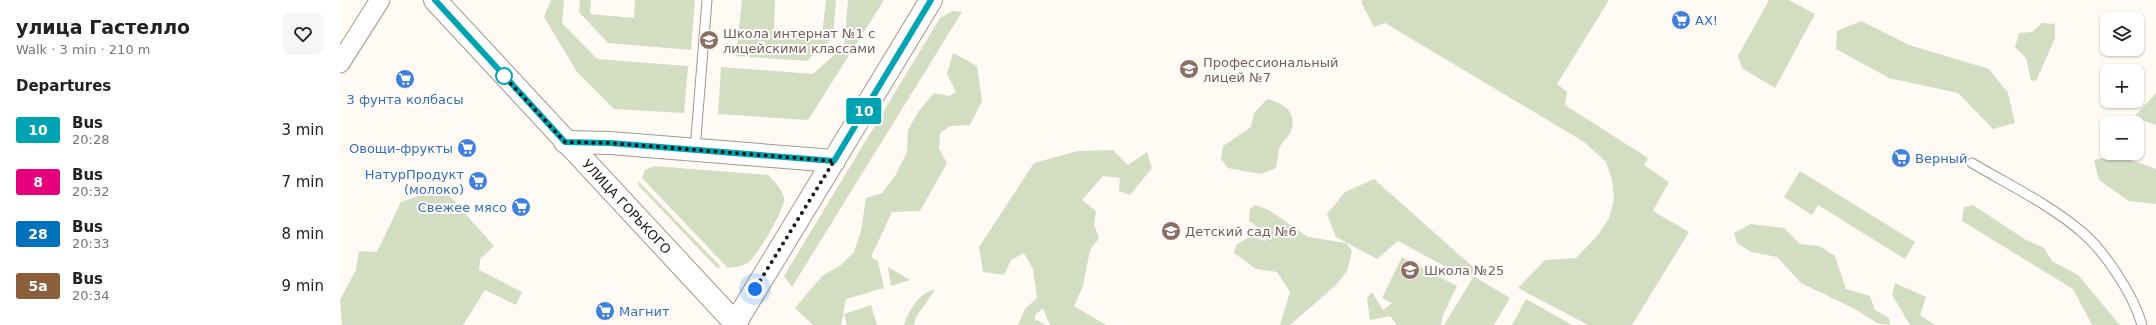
<!DOCTYPE html>
<html lang="en">
<head>
<meta charset="utf-8">
<style>
	body { margin:0; font-family:"DejaVu Sans",sans-serif; background:#f6f6f6; color:#222; height:100vh; display:flex; flex-direction:column; font-size:15px; white-space:nowrap }
	* { box-sizing:border-box; margin:0 }
	p { font-size:13px; color:#767676 }
	.icon { flex:none; width:22px; height:22px; fill:none; stroke:currentColor; stroke-width:2; stroke-linecap:round; stroke-linejoin:round }
	.map { position:relative; flex:1; overflow:hidden }
	.panel { display:flex; flex-direction:column; background:#fff; width:340px }
	.panel>* { flex:none }
	.badge { padding:0 8px; border-radius:3px; font-size:14px; line-height:26px }
	.controls { position:absolute; left:1760px; top:12px; display:grid; gap:8px }
	.controls a { display:grid; place-items:center; width:44px; height:44px; border-radius:8px; background:#fff; box-shadow:0 1px 3px #0004; font-size:20px }
	.you { position:absolute; width:20px; height:20px; margin:-10px; border:3px solid #fff; border-radius:50%; background:#1a73e8; box-shadow:0 0 0 6px #1a73e833 }
	.map>.badge { position:absolute; translate:-50% -50%; box-shadow:0 0 0 2px #fff }
	h2 { padding:0 16px; font-size:15px; line-height:36px }
	.round { display:grid; place-items:center; flex:none; width:42px; height:42px; border-radius:8px; background:#f6f6f6 }
	.overview { display:flex; align-items:center; justify-content:space-between; height:68px; padding:0 16px }
	h1 { font-size:19px; font-weight:700; line-height:30px }
	ul { padding:0; list-style:none }
	li { display:flex; align-items:center; gap:12px; height:52px; padding:0 16px }
	li div { flex:1 }
	li b { display:block; font-size:15px }
	li em { font-style:normal }
	li .badge { min-width:44px; font-weight:700; text-align:center }
	main { display:flex; flex:1; min-height:0 }
	.map>svg:first-child { display:block }
	.green { fill:#d2ddc2 }
	.lines { fill:none; stroke-linecap:round; stroke-linejoin:round }
	.service-casing { stroke:#a0998d; stroke-width:11 }
	.minor-casing { stroke:#a0998d; stroke-width:21 }
	.secondary-casing { stroke:#a0998d; stroke-width:24 }
	.primary-casing { stroke:#a0998d; stroke-width:24 }
	.service { stroke:#fff; stroke-width:9 }
	.minor { stroke:#fff; stroke-width:19 }
	.secondary { stroke:#fff; stroke-width:22 }
	.primary { stroke:#fff; stroke-width:22 }
	.line-casing { stroke:#fff; stroke-width:9 }
	.line { stroke:#00a3b4; stroke-width:6 }
	.walk { stroke:#1d1a16; stroke-width:4; stroke-dasharray:0 7.2 }
	.stop-dot { fill:#fff; stroke:#00a3b4; stroke-width:2 }
	.labels { text-anchor:middle; stroke-width:4; stroke-linejoin:round; paint-order:stroke }
	.shop-label { font-size:13px; fill:#366cbe; stroke:#fff; text-anchor:start }
	.education-label { font-size:13px; fill:#785e54; stroke:#fff; text-anchor:start }
	.street-label { font-size:13px; fill:#1d1a16; stroke:#fff }
</style>
</head>
<body>
<main>
<section class="panel">
<div class="overview"><div><h1>улица Гастелло</h1><p>Walk · 3 min · 210 m</p></div><a class="round"><svg class="icon" aria-label="heart" viewBox="0 0 24 24"><path d="M12 20l-8-8c-3-5 5-10 8-4 3-6 11-1 8 4z"/></svg></a></div>
<h2>Departures</h2>
<ul>
<li><span class="badge" style="background:#00a3b4;color:#fff">10</span><div><b>Bus</b><p>20:28</p></div><em>3 min</em></li>
<li><span class="badge" style="background:#e6007e;color:#fff">8</span><div><b>Bus</b><p>20:32</p></div><em>7 min</em></li>
<li><span class="badge" style="background:#0072bc;color:#fff">28</span><div><b>Bus</b><p>20:33</p></div><em>8 min</em></li>
<li><span class="badge" style="background:#8b5e3c;color:#fff">5а</span><div><b>Bus</b><p>20:34</p></div><em>9 min</em></li>
</ul>
</section>
<div class="map">
<svg width="1816" height="325" viewBox="0 0 1816 325">
	<rect width="100%" height="100%" fill="#fffaf3"/>
	<path class="green" d="M211,0H224L222,23L257,59L348,66L344,113L274,109L237,72L204,17Z
		M240,0H251L250,14L294,18L295,0H355L351,50L268,43L239,12Z
		M402,0H435L434,29L482,34L486,0H496L493,37L467,61L396,56Z
		M508,0H544L468,120L378,114L381,67L473,74L504,46Z
		M1023,0H1269L1217,84L1227,92L1225,105L1308,158L1304,165L1329,182L1313,211L1349,232L1292,325H1248L1178,288L1205,260L1236,258L1258,235L1269,218L1274,199L1272,180L1266,162L1244,142L1045,23L1034,27L1021,2Z
		M1429,0H1449L1475,14L1435,88L1402,68L1398,56Z
		M612,11L622,12L452,287L444,276L600,18Z
		M1521,21L1569,45L1649,69L1668,93L1675,123L1653,129L1618,93L1549,78L1496,49L1497,31Z
		M1702,23L1715,24V38L1696,81L1691,80L1686,58L1675,47L1679,33L1692,32Z
		M613,53L637,66L642,101L630,125L610,126L600,133L599,149L607,163L580,211L552,212L531,257L538,261L544,288L506,299L501,325H473L455,308L482,276L501,265L514,252L521,231L526,198L542,193L555,176L567,152L568,130L578,112L594,93L609,96L616,92L607,74Z
		M1816,93V125L1794,117Z
		M927,99C942,103 958,111 951,131C949,137 941,142 939,149C938,155 937,162 936,168L921,174L888,168L881,159L883,146L911,127L914,113Z
		M773,150L788,165L807,152L812,168L790,195L779,191L780,178L763,176L742,200L756,211L754,224L759,238L750,250L743,286L734,306L766,325H710L703,308L695,315V321L697,320L705,325H678L685,309L697,298L693,269L684,253L671,260L664,275L643,272L639,247L694,163L738,151Z
		M1777,155L1816,169V204L1789,201L1759,180L1754,160Z
		M314,166L428,175C434,181 442,189 444,198C446,208 419,251 411,260C405,266 396,267 388,268L302,178L305,170Z
		M1460,171L1575,242L1565,259L1478,205L1472,215L1444,197Z
		M1034,179L1133,267L1135,277L1170,298L1154,325H1104L1134,276L1110,269L1058,241L1037,259L996,237L987,214L1005,192Z
		M298,181L381,267L377,268L299,186Z
		M99,184L154,246L140,259L139,270L182,292L176,305L145,290L123,325H2L0,300L16,270L19,251L37,252L61,202L90,192Z
		M915,205L929,210L968,237L1006,243L1012,251L1007,271L996,285L950,325H940L950,292L937,272L916,269L894,253L896,245L910,236L926,241L923,231L909,221L910,209Z
		M1633,205L1686,240L1704,248L1712,261L1738,275L1780,325H1752L1733,289L1622,221L1624,207Z
		M1411,224L1444,228L1460,244L1479,246L1495,256L1506,289L1530,296L1535,310L1549,318L1550,325L1537,323L1513,308L1461,283L1437,257L1411,252L1397,243L1394,233Z
		M1062,257L1117,286L1103,315L1101,325H1057L1050,316L1030,320L1027,298L1032,292L1043,310L1052,303L1042,298Z
		M548,267L570,280L551,286Z
		M1555,283L1586,297L1580,315L1595,325H1570L1552,295Z
		M595,290L576,317L574,325H564C568,312 580,291 595,290Z
		M1186,299L1232,325H1172Z
		M531,305L537,325H507L504,314Z"/>
	<g class="lines">
		<defs>
			<path id="service" d="M355,150L367,0
				M1632,163C1669,185 1711,205 1743,233C1766,253 1794,296 1802,325"/>
			<path id="minor" d="M0,63L40,0"/>
			<path id="secondary" d="M225,142L270,143L494,161
				M394,325L591,0"/>
			<g id="primary">
				<path id="s1" d="M95,0L397,325"/>
			</g>
		</defs>
		<use href="#service" class="service-casing"/>
		<use href="#minor" class="minor-casing"/>
		<use href="#secondary" class="secondary-casing"/>
		<use href="#primary" class="primary-casing"/>
		<use href="#service" class="service"/>
		<use href="#minor" class="minor"/>
		<use href="#secondary" class="secondary"/>
		<use href="#primary" class="primary"/>
	</g>
	<g class="lines">
		<defs>
			<path id="line" d="M95,0L225,142L270,143L494,161L591,0"/>
		</defs>
		<use href="#line" class="line-casing"/>
		<use href="#line" class="line"/>
		<path class="walk" d="M164,76L160,72L225,142L270,143L494,161L415,289"/>
	</g>
	<defs>
		<symbol id="supermarket-disc" viewBox="-11 -11 22 22"><circle r="9.5" fill="#3f7fe0" stroke="#fff"/><path d="M-6-5.5h2.5l.6 2H6L4.5 2H-2.5L-4.4-4H-6ZM-1.5 3.2a1.3 1.3 0 1 0 .1 0ZM3 3.2a1.3 1.3 0 1 0 .1 0Z" fill="#fff"/></symbol>
		<symbol id="school-disc" viewBox="-11 -11 22 22"><circle r="9.5" fill="#8d6e63" stroke="#fff"/><path d="M0-5L7-2L0 1L-7-2ZM-4 1L0 2.5L4 1V4Q0 6-4 4Z" fill="#fff"/></symbol>
		<symbol id="university-disc" viewBox="-11 -11 22 22"><circle r="9.5" fill="#8d6e63" stroke="#fff"/><path d="M0-5L7-2L0 1L-7-2ZM-4 1L0 2.5L4 1V4Q0 6-4 4Z" fill="#fff"/></symbol>
	</defs>
	<g fill-rule="evenodd">
		<use href="#supermarket-disc" x="1330" y="9" width="22" height="22"/>
		<use href="#school-disc" x="358" y="29" width="22" height="22"/>
		<use href="#university-disc" x="838" y="58" width="22" height="22"/>
		<use href="#supermarket-disc" x="54" y="68" width="22" height="22"/>
		<use href="#supermarket-disc" x="116" y="137" width="22" height="22"/>
		<use href="#supermarket-disc" x="1550" y="147" width="22" height="22"/>
		<use href="#supermarket-disc" x="127" y="170" width="22" height="22"/>
		<use href="#supermarket-disc" x="170" y="196" width="22" height="22"/>
		<use href="#school-disc" x="820" y="220" width="22" height="22"/>
		<use href="#school-disc" x="1059" y="259" width="22" height="22"/>
		<use href="#supermarket-disc" x="254" y="300" width="22" height="22"/>
	</g>
	<circle class="stop-dot" cx="164" cy="76" r="8"/>
	<g class="labels">
		<g class="shop-label">
			<text x="1355" y="25">АХ!</text>
			<text x="65" y="104" text-anchor="middle">3 фунта колбасы</text>
			<text x="113" y="153" text-anchor="end">Овощи-фрукты</text>
			<text x="1575" y="163">Верный</text>
			<text x="124" y="179" text-anchor="end">НатурПродукт<tspan x="124" dy="15">(молоко)</tspan></text>
			<text x="167" y="212" text-anchor="end">Свежее мясо</text>
			<text x="279" y="316">Магнит</text>
		</g>
		<g class="education-label">
			<text x="383" y="38">Школа интернат №1 с<tspan x="383" dy="15">лицейскими классами</tspan></text>
			<text x="863" y="67">Профессиональный<tspan x="863" dy="15">лицей №7</tspan></text>
			<text x="845" y="236">Детский сад №6</text>
			<text x="1084" y="275">Школа №25</text>
		</g>
		<g class="street-label">
			<text dy="5" stroke="none"><textPath href="#s1" startOffset="282">УЛИЦА ГОРЬКОГО</textPath></text>
		</g>
	</g>
</svg>
<div class="controls">
<a><svg class="icon" aria-label="layers" viewBox="0 0 24 24"><path d="M12 4l9 5-9 5-9-5zM3 14l9 5 9-5"/></svg></a>
<a>+</a>
<a>−</a>
</div>
<div class="you" style="left:415px;top:289px"></div>
<b class="badge" style="left:524px;top:111px;background:#00a3b4;color:#fff">10</b>
</div>
</main>
</body>
</html>
